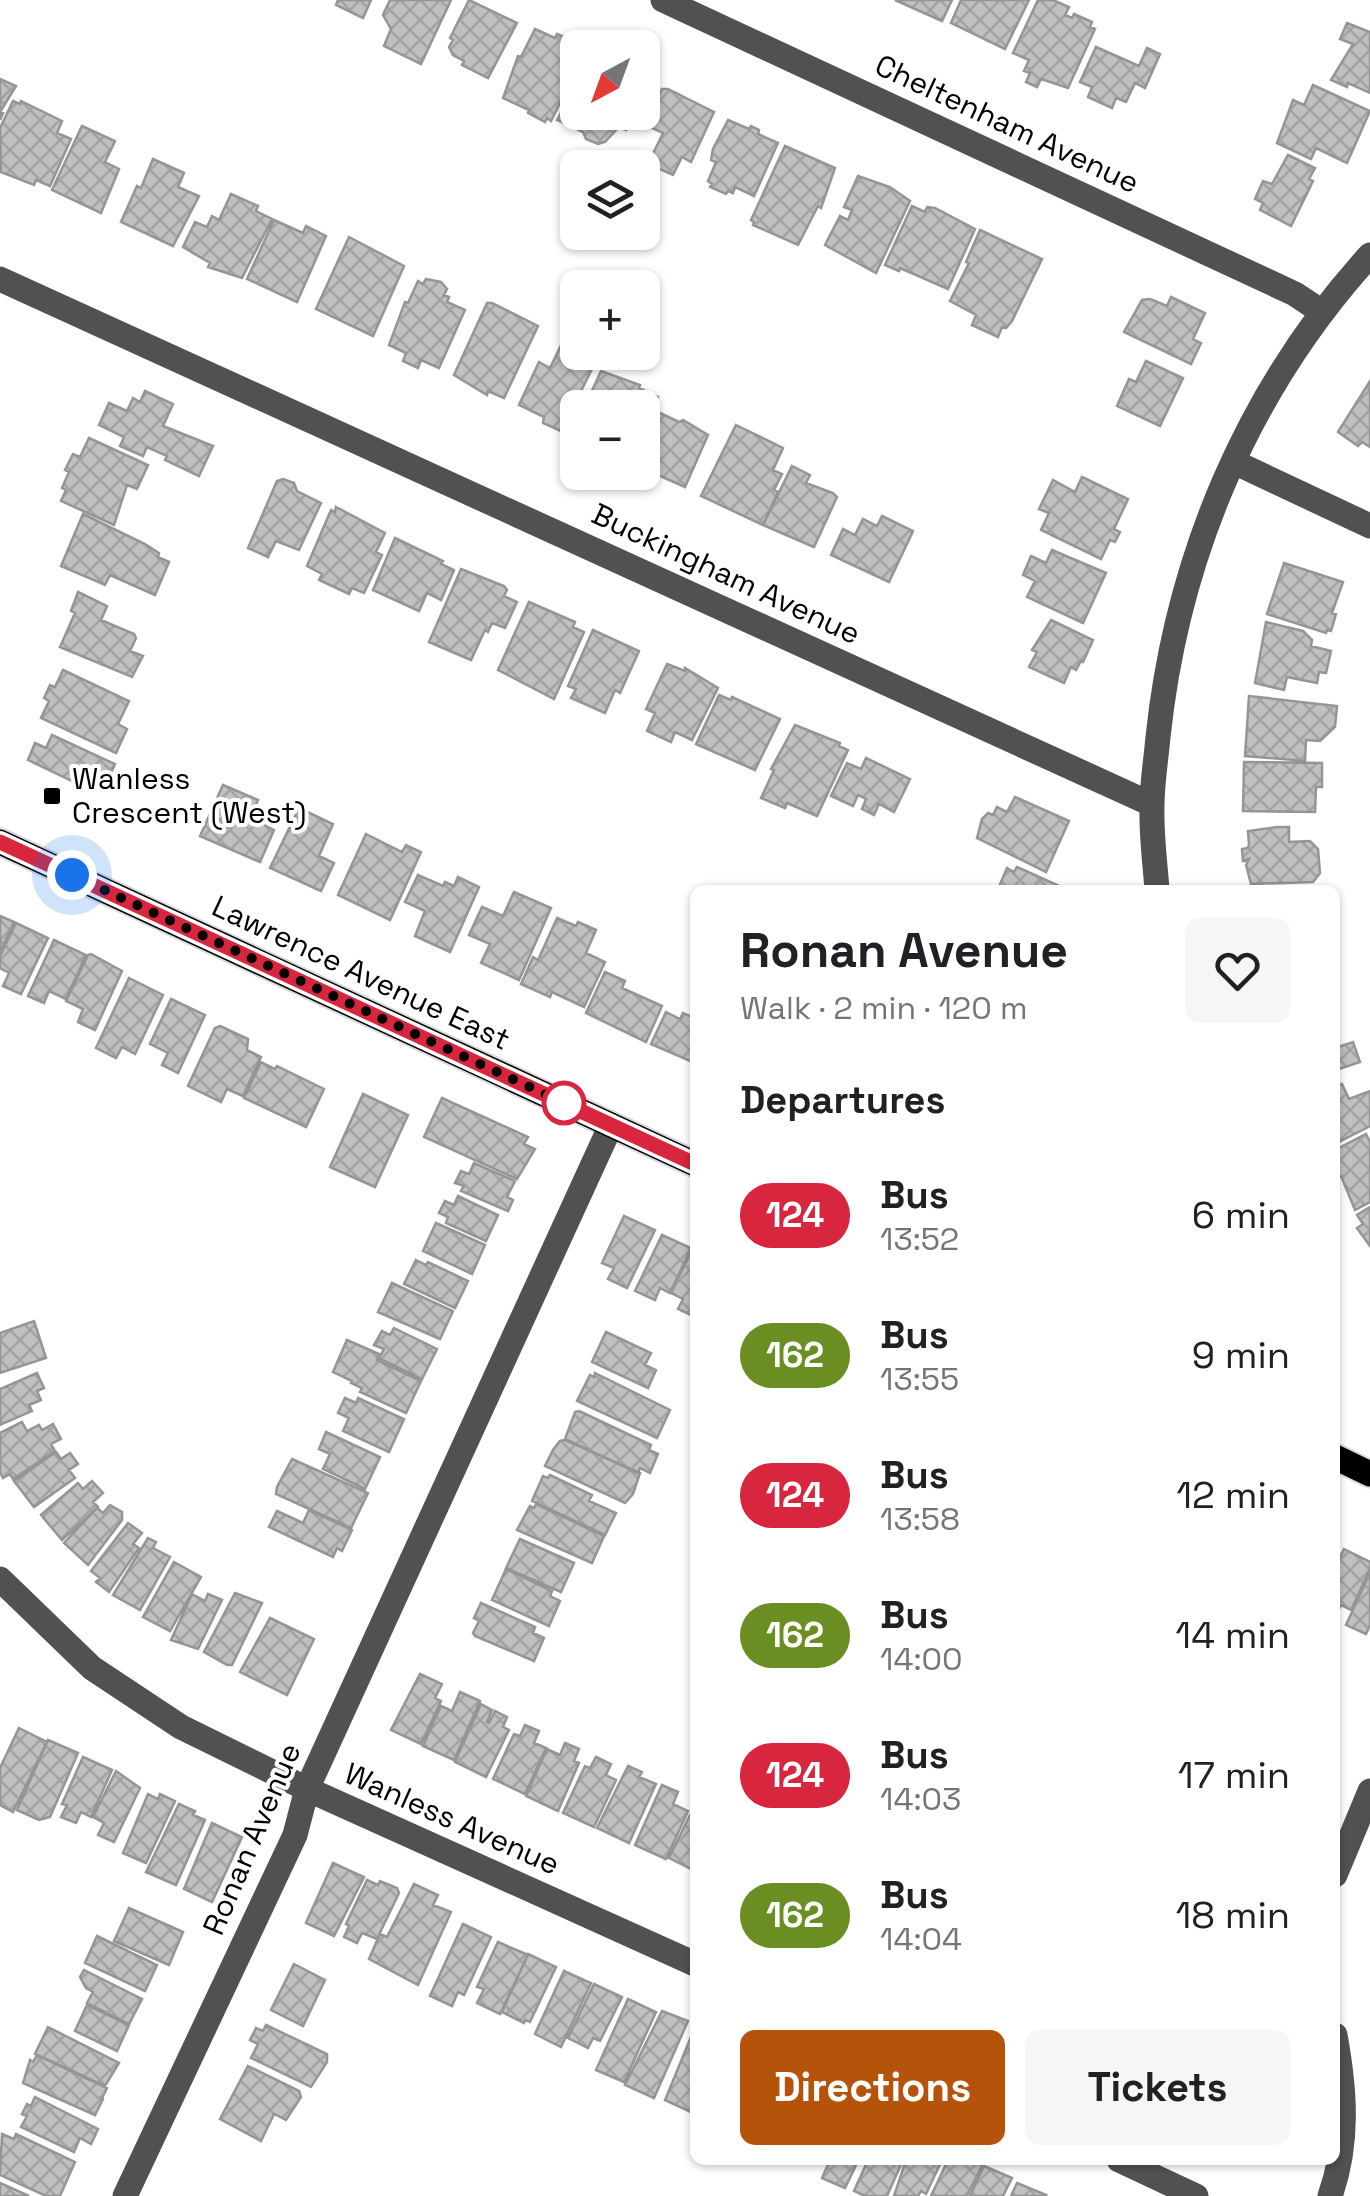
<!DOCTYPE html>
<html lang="en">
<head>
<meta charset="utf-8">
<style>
	body { margin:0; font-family:"Space Grotesk",sans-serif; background:#f6f6f6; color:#202124; height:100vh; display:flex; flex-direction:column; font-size:38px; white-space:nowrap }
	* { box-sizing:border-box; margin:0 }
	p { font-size:32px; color:#757577 }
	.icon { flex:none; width:55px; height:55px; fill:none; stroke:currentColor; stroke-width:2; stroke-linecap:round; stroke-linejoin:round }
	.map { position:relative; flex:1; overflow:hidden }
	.panel { position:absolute; left:690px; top:885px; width:650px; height:1280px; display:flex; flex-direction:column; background:#fff; border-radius:15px; box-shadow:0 2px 8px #0004 }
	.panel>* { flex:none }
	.badge { padding:0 20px; border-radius:32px; font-size:35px; line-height:65px }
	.needle { width:65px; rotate:221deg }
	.buttons { position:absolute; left:560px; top:30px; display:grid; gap:20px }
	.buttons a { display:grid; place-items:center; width:100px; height:100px; border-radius:15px; background:#fff; box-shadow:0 2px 8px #0004; font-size:50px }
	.you { position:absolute; width:50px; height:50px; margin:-25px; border:8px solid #fff; border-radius:50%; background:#1a73e8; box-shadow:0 0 0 15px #1a73e833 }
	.map>.badge { position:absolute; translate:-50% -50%; box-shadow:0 0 0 5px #fff }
	h2 { padding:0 50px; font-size:38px; line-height:90px }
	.round { display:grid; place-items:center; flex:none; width:105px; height:105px; border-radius:15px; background:#f6f6f6 }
	.headline { display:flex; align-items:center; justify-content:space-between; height:170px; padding:0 50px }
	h1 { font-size:48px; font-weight:700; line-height:75px }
	.action { display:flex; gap:20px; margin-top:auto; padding:20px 50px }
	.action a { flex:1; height:115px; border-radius:15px; background:#b45309; color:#fff; font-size:40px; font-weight:700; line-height:115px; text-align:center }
	.action a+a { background:#f6f6f6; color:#202124 }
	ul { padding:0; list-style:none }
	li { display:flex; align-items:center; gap:30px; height:140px; padding:0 50px }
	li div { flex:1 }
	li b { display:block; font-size:38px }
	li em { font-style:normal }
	li .badge { min-width:110px; font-weight:700; text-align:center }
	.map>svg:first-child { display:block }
	.building { fill:url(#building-cross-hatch); stroke:#959595; stroke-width:2.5 }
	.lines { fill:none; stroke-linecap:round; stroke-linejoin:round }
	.major-casing { stroke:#dbdbdb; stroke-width:29 }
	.minor { stroke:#515151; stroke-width:25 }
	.major { stroke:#000; stroke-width:25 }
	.line-casing { stroke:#fff; stroke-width:22 }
	.line { stroke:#d7263d; stroke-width:15 }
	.walk { stroke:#000; stroke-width:10; stroke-dasharray:0 18 }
	.poi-dot { fill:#000; stroke:#fff; stroke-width:4 }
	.stop-dot { fill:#fff; stroke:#d7263d; stroke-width:5 }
	.labels { text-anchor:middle; stroke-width:8; stroke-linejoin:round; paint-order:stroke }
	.street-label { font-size:30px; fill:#000; stroke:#fff }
	.poi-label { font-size:30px; fill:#000; stroke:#fff; text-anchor:start }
</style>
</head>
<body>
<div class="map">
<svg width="1370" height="2196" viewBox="0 0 1370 2196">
	<defs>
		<pattern id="building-cross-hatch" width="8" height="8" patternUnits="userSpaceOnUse" patternTransform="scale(2.5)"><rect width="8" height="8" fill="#c0c0c0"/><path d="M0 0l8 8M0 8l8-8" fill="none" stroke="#a3a3a3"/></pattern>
	</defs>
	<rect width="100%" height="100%" fill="#fff"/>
	<path class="building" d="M338,0H371L363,18L336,5Z
		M390,0H451L421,64L384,46L391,29L383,15Z
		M469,0L517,23L488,78L462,65L464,61L453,55L449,47L453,40L450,38Z
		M895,0H952L942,21Z
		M961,0H1029L1005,49L951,23Z
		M1038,0H1053L1069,7L1065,15L1072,18L1074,14L1092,22L1090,27L1095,29L1068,88L1041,79L1037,87L1026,82L1030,73L1024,71L1029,60L1013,53Z
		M1347,23L1370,32V93L1348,83L1347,87L1331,80L1353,44L1340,39Z
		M535,29L555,38L557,34L566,38L564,43L578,49V67L551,121L547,118L545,122L528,113L529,110L503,98L518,56L521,57Z
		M1096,47L1139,66L1147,48L1160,54L1145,88L1135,83L1126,102L1116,98L1112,108L1088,97L1092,87L1080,82Z
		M0,79L16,86L0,112L3,113L0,120Z
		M578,82V112H634L626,130L619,127L605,142L598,144L586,139L583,132L557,120Z
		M1313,85L1370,111L1347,163L1316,148L1311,159L1277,143L1293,100L1304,105Z
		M662,89H668L714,112L691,162L682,157L673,175L648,164L663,133L646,125Z
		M13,101L20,104L21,101L62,121L57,133L71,139L50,186L36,180L34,185L1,172L0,128Z
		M728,120L749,129L751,126L759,130L758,134L778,143L754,196L735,187L733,193L728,191L726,194L710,187L712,184L708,181L716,162L711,160L713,149Z
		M82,126L115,141L105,162L119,169L101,213L52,190Z
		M785,146L835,168L821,208L818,206L798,245L753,225L754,222L751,220Z
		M1288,155L1315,168L1309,179L1313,181L1291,226L1260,210L1263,203L1255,199L1263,181L1272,184Z
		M153,159L184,173L178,187L199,196L173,246L121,222L137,186L141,188Z
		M858,176L890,187L910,201L876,273L825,245L840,216L848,220L852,210L844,207Z
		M231,194L258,206L256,211L272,219L242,278L208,267L210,263L183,247L195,222L207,227L212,216L219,220Z
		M912,206L925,212L927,207L935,208L975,229L948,289L900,268L899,271L885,265Z
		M274,220L303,233L306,226L326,236L297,302L247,279Z
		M980,230L1042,259L1012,321L1006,328L1002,327L998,337L972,325L976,315L950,301L969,263L966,262Z
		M349,237L404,266L373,336L316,309Z
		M426,279L441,282L447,289L444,295L449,297L447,302L465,310L439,368L421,360L418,368L403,361L406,353L389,345L405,302L408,303L418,281L423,284Z
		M1171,297L1205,313L1193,339L1201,343L1191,364L1124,332L1142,300L1150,299L1167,306Z
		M487,303H492L538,326L504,398L488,391L487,395L454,375Z
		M565,337L578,343V352L600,353L561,431L543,423L544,417L519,405L539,362L550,368Z
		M1146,361L1183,378L1160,426L1117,406L1129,379L1136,382Z
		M601,371L640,385L639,388L658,397L642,431V408H584Z
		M1370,381V447L1362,442L1358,446L1338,432Z
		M145,391L173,404L163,426L213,446L199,476L165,460L167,456L147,447L143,456L120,446L124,437L99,425L109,403L127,411L133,398L140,402Z
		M658,412L679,422L683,420L708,435L685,487L651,472L653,466L642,461V445Z
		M736,425L783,448L773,470L782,474L774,490L778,492L763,525L701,496Z
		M89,438L148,465L137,489L127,485L114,525L61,501L66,490L62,488L69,472L65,470L73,454L80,457Z
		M792,466L810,475L806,483L833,493L837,497L814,547L763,525Z
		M1082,477L1128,499L1114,529L1120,532L1115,542L1110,540L1101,559L1041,530L1049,513L1039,509L1053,480L1075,492Z
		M283,479L294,483L297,491L321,503L299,550L276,541L268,557L248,548L277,481Z
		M336,507L385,533L376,552L382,555L364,593L352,588L349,594L319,580L322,574L307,566L331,510L335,512Z
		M83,514L145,544L159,553L158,557L169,562L155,595L110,575L105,585L61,566Z
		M882,516L913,531L889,582L831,555L843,529L855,535L863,519L877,526Z
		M395,538L443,561L441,564L454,570L441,600L427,593L419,611L373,590Z
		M1052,550L1106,573L1083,623L1027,597L1035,581L1023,575L1031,556L1046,563Z
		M1284,563L1343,582L1332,613L1336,614L1331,631L1327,630L1326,633L1267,614Z
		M461,569L504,586L507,590L504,596L517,602L505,628L492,623L488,632L485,630L471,660L429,642Z
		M78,592L107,606L101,620L134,634L136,638L130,651L143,656L132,677L60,647L75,613L71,611Z
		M529,602L575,622L573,627L584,632L554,699L498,670Z
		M1051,620L1093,640L1083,662L1081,661L1076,670L1071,667L1064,683L1029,667L1037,652L1032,650Z
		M1266,622L1303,631L1312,640L1311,646L1331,651L1326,673L1319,672L1317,683L1287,677L1284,690L1255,683Z
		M593,630L639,651L620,693L615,690L605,713L571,698L576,689L568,686Z
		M667,664L685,671V668L718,688L692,740L675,732L671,742L647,731L655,713L646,709Z
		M63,670L129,701L118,724L127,729L116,753L41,718L49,701L44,698L50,685L55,687Z
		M719,695L731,700L732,697L780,719L755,770L696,744Z
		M1249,696L1337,706L1335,727L1320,741L1306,740L1305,761L1245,756Z
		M795,725L840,743L839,746L848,750L817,816L787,803L785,808L761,798L774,770L771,769Z
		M52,735L115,764L103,790L83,780L80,785L28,760L35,743L46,748Z
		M866,758L910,779L894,812L879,804L874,815L862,809L866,799L858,795L853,806L831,796L847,763L861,769Z
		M1244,762L1322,763V787H1316L1315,812L1243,811Z
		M223,785L258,800L251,818L274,830L260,862L200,836Z
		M1015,797L1069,821L1046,872L977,838L982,819L988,813L993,815L997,807L1007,812Z
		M299,808L333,824L319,856L334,863L321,891L270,868Z
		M1278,827H1289V842L1310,841L1318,849L1320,873L1313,882L1251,884L1246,865L1249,859L1243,861L1242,849L1248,848L1249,845L1248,831Z
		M366,834L402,852L406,845L421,852L390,920L338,895Z
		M1017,867L1068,890L998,889L1007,868L1014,872Z
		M418,875L443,886L445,882L454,886L458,877L479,887L450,952L415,936L425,911L405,902Z
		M514,892L551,908L519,980L481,963L490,944L469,935L482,907L503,916Z
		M0,916L14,922L0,953Z
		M557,918L576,926L578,922L596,930L586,953L605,962L584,1007L552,992L550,997L521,984L533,957L538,960Z
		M16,923L48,938L21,994L3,986L9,973L0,968V956Z
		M54,940L86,955L66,999L49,991L44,1003L28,996Z
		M91,954L122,971L95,1030L78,1022L83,1009L66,1001L88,955Z
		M605,972L625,981L622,988L662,1006L646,1042L586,1013Z
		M129,978L163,995L135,1054L122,1047L116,1058L96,1048Z
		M171,999L205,1015L178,1073L162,1065L168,1053L150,1044Z
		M666,1012L680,1019L683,1013L695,1018V1063L651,1044Z
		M220,1026L248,1039L247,1050L261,1057L243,1096L227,1089L221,1102L188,1086L215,1028Z
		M1335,1039L1338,1047L1353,1042L1360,1062L1336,1070L1335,1075Z
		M261,1062L275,1069L277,1066L324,1089L306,1127L244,1098Z
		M1342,1084L1349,1099L1370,1091V1126L1335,1144V1089Z
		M363,1094L408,1115L375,1187L330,1167Z
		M442,1098L528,1137L524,1144L535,1149L517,1179L424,1137Z
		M1366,1134L1370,1142V1202L1355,1210L1341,1176L1338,1177L1335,1173V1150Z
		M474,1163L515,1181L507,1197L513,1200L508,1211L461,1191L464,1186L455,1183L461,1171L469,1174Z
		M458,1196L498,1215L486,1241L446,1223L448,1217L439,1213L445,1201L454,1205Z
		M1370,1207V1246L1357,1228L1363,1224L1357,1215Z
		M624,1216L655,1230L627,1288L608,1279L614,1268L602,1263Z
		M436,1223L485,1245L472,1274L423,1251Z
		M662,1235L691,1248L670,1293L660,1288L655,1300L635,1291Z
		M693,1248L695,1249V1317L678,1309L683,1299L671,1293Z
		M416,1260L426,1265L428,1262L468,1281L455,1308L404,1284Z
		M392,1283L453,1311L440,1339L378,1312Z
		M34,1321L46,1358L0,1373V1333Z
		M394,1328L437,1349L422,1379L379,1358L384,1349L374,1345L382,1331L390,1335Z
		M606,1332L651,1353L645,1365L656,1370L648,1388L592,1362Z
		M347,1340L379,1354L377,1360L421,1381L406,1413L360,1392L362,1388L351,1383L352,1381L333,1372Z
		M37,1373L44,1388L37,1391L41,1400L29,1405L32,1411L0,1425V1389Z
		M595,1373L670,1410L657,1438L577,1401L590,1375L594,1377Z
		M345,1398L356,1403L358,1398L404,1419L389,1452L343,1431L349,1418L338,1413Z
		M579,1411L651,1445L649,1450L658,1454L650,1473L640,1468L638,1473L565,1439L575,1412Z
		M22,1422L27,1431L39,1425L42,1430L53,1424L61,1439L51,1444L55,1451L13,1479L10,1474L3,1478L0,1472V1433Z
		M326,1432L380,1457L365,1489L323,1469L330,1454L319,1449Z
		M565,1440L640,1473L633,1494L625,1503L545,1466L553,1450L560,1441Z
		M56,1452L61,1459L70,1453L78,1464L69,1470L75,1478L34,1507L14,1481Z
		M292,1459L368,1493L351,1528L276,1494L277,1487Z
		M550,1475L592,1495L589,1501L616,1513L605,1535L532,1501L543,1476L548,1478Z
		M92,1481L103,1493L93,1502L98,1507L62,1540L41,1515L78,1483L83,1489Z
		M536,1504L604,1536L592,1563L517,1530L530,1506L534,1508Z
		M110,1505L122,1512V1520L88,1565L64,1543L97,1508L103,1513Z
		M309,1510L352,1530L342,1551L337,1548L333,1557L269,1527L277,1511L303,1523Z
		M128,1523L142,1533L133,1544L139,1548L109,1592L96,1582L100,1578L91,1571Z
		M148,1538L156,1542L153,1548L170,1557L140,1610L113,1595Z
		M520,1539L574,1563L561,1592L506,1568Z
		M1344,1549L1370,1562V1569L1351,1610L1341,1605L1335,1617V1568Z
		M174,1562L201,1577L170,1631L143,1617Z
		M506,1569L552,1591L550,1596L560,1601L549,1626L492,1600Z
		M1370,1573V1625L1366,1634L1346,1625Z
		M235,1593L262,1603L232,1665H227L204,1652Z
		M192,1594L205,1601L208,1594L222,1600L198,1649L171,1640Z
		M481,1603L535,1627L533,1633L544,1638L534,1661L475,1636L473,1633L479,1621L474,1618Z
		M270,1618L314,1639L287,1695L240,1672Z
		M420,1674L442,1684L435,1698L441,1701L421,1744L391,1730Z
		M460,1692L480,1701L454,1760L423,1746L441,1706L452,1711Z
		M481,1704L492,1710L487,1722L489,1723L495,1711L507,1717L503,1727L509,1730L486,1777L455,1762Z
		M525,1725L539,1731L534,1743L546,1748L525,1794L493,1779L514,1734L520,1736Z
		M19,1728L47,1742L13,1812L0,1805V1768Z
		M48,1740L78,1753L50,1817L39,1820L17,1810Z
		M565,1743L579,1749L574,1761L579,1763L558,1811L526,1796L547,1749L560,1755Z
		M83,1757L112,1770L91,1817L81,1812L76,1823L61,1817L67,1805L62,1804Z
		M596,1757L611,1764L606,1775L616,1780L594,1827L563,1813L585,1766L590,1768Z
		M628,1766L642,1772L639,1777L656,1784L629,1843L597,1828Z
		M116,1771L140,1788L114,1842L98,1835L104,1823L93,1817Z
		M662,1785L678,1792L673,1804L688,1811L666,1859L635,1845Z
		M148,1794L158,1799L160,1794L175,1801L146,1863L123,1853Z
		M179,1804L195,1811L193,1815L205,1820L176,1885L146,1872Z
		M690,1815L695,1817V1871L669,1858Z
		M212,1823L242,1837L212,1902L184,1889Z
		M333,1863L364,1877L334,1936L306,1923Z
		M367,1880L378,1885L380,1881L397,1888L399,1893L377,1939L362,1933L357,1943L344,1937L349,1926L346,1924Z
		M414,1884L438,1895L433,1905L451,1912L418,1985L369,1959L380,1934L387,1937Z
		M129,1908L183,1932L169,1965L114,1941Z
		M463,1924L491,1937L464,1995L458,1992L452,2006L430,1996Z
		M97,1936L157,1965L145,1991L85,1963Z
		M498,1942L528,1955L500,2014L477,2003L484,1989L477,1987Z
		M528,1954L556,1967L530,2022L525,2020L524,2023L502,2012Z
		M294,1964L325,1980L303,2026L271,2010Z
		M84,1970L142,1999L129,2024L87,2003L93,1992L86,1988L80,1977Z
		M564,1971L591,1983L561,2047L535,2034Z
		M594,1984L622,1997L600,2041L593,2038L588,2048L568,2038Z
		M628,1999L656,2012L624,2082L596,2070Z
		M87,2005L129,2025L117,2051L75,2031Z
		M662,2011L688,2021L654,2098L625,2085Z
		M266,2025L327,2054V2062L311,2087L251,2058L258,2044L250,2040L256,2028L263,2031Z
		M48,2027L119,2063L105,2086L35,2054Z
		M695,2027V2104L691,2112L665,2100Z
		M37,2055L107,2088L102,2098L100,2096L103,2099L95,2115L23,2083L30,2060L33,2062Z
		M248,2066L299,2091L301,2097L286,2120L274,2114L261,2141L220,2119Z
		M35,2097L98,2129L91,2144L80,2138L74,2152L21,2127L27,2116L22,2114L27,2104L31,2106Z
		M2,2134L14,2139L16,2134L75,2162L60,2196H46L0,2175Z
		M830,2160H862L858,2161L845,2188L822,2178Z
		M868,2160H903L887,2196H865L854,2191Z
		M906,2160H942L926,2194L921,2191L918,2196H894Z
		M948,2160H975L983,2163L967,2196H931Z
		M984,2166L1012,2178L1003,2196H970Z
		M0,2183L29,2196H0Z
		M1017,2183L1046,2195L1045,2196H1011Z"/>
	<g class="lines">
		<defs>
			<path id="major" d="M0,842L695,1164
				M1335,1457L1370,1474"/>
		</defs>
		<use href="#major" class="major-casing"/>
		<path class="minor" d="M663,0L1295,294L1322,312
			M0,279L1151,804
			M1234,462L1370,526
			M1157,890C1155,862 1151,834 1152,806C1152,783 1156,760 1158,737C1177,557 1248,389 1370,255
			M0,1579L92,1668L181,1727L307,1789L695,1964
			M1335,1875L1370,1791
			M1119,2160L1196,2196
			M125,2196L295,1835L307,1789L611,1125
			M1330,2196C1349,2143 1345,2090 1335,2035"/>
		<use href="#major" class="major"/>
	</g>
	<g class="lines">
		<defs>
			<path id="line" d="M0,842L695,1164"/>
		</defs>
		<use href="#line" class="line-casing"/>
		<use href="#line" class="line"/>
		<path class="walk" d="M72,875L575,1108L564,1103"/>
	</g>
	<rect class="poi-dot" x="42" y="786" width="20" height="20" rx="5"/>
	<circle class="stop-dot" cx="564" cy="1103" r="20"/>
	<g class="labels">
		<g class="street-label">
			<text transform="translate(1007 124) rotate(25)" y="10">Cheltenham Avenue</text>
			<text transform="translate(726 574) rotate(25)" y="10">Buckingham Avenue</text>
			<text transform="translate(361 973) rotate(25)" y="10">Lawrence Avenue East</text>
			<text transform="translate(452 1819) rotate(24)" y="10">Wanless Avenue</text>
			<text transform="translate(252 1839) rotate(-67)" y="10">Ronan Avenue</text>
		</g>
		<g class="poi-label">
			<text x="72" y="789">Wanless<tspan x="72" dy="34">Crescent (West)</tspan></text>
		</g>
	</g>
</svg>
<div class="buttons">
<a><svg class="needle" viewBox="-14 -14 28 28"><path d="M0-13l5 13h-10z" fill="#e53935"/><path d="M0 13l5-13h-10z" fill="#757577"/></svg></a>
<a><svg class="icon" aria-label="layers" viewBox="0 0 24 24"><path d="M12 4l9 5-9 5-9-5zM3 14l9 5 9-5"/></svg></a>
<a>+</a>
<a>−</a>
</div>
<div class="you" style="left:72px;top:875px"></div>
<section class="panel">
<div class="headline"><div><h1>Ronan Avenue</h1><p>Walk · 2 min · 120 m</p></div><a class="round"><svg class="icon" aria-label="heart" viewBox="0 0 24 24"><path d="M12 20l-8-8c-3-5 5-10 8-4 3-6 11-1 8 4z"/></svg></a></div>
<h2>Departures</h2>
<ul>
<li><span class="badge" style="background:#d7263d;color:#fff">124</span><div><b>Bus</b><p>13:52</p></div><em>6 min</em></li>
<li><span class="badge" style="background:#6b8e23;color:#fff">162</span><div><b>Bus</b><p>13:55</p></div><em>9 min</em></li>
<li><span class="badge" style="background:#d7263d;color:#fff">124</span><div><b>Bus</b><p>13:58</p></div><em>12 min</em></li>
<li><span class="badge" style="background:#6b8e23;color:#fff">162</span><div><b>Bus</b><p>14:00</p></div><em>14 min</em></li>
<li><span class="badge" style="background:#d7263d;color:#fff">124</span><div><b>Bus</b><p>14:03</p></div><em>17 min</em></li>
<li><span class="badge" style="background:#6b8e23;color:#fff">162</span><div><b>Bus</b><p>14:04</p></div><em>18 min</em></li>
</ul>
<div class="action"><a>Directions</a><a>Tickets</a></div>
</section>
</div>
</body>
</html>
